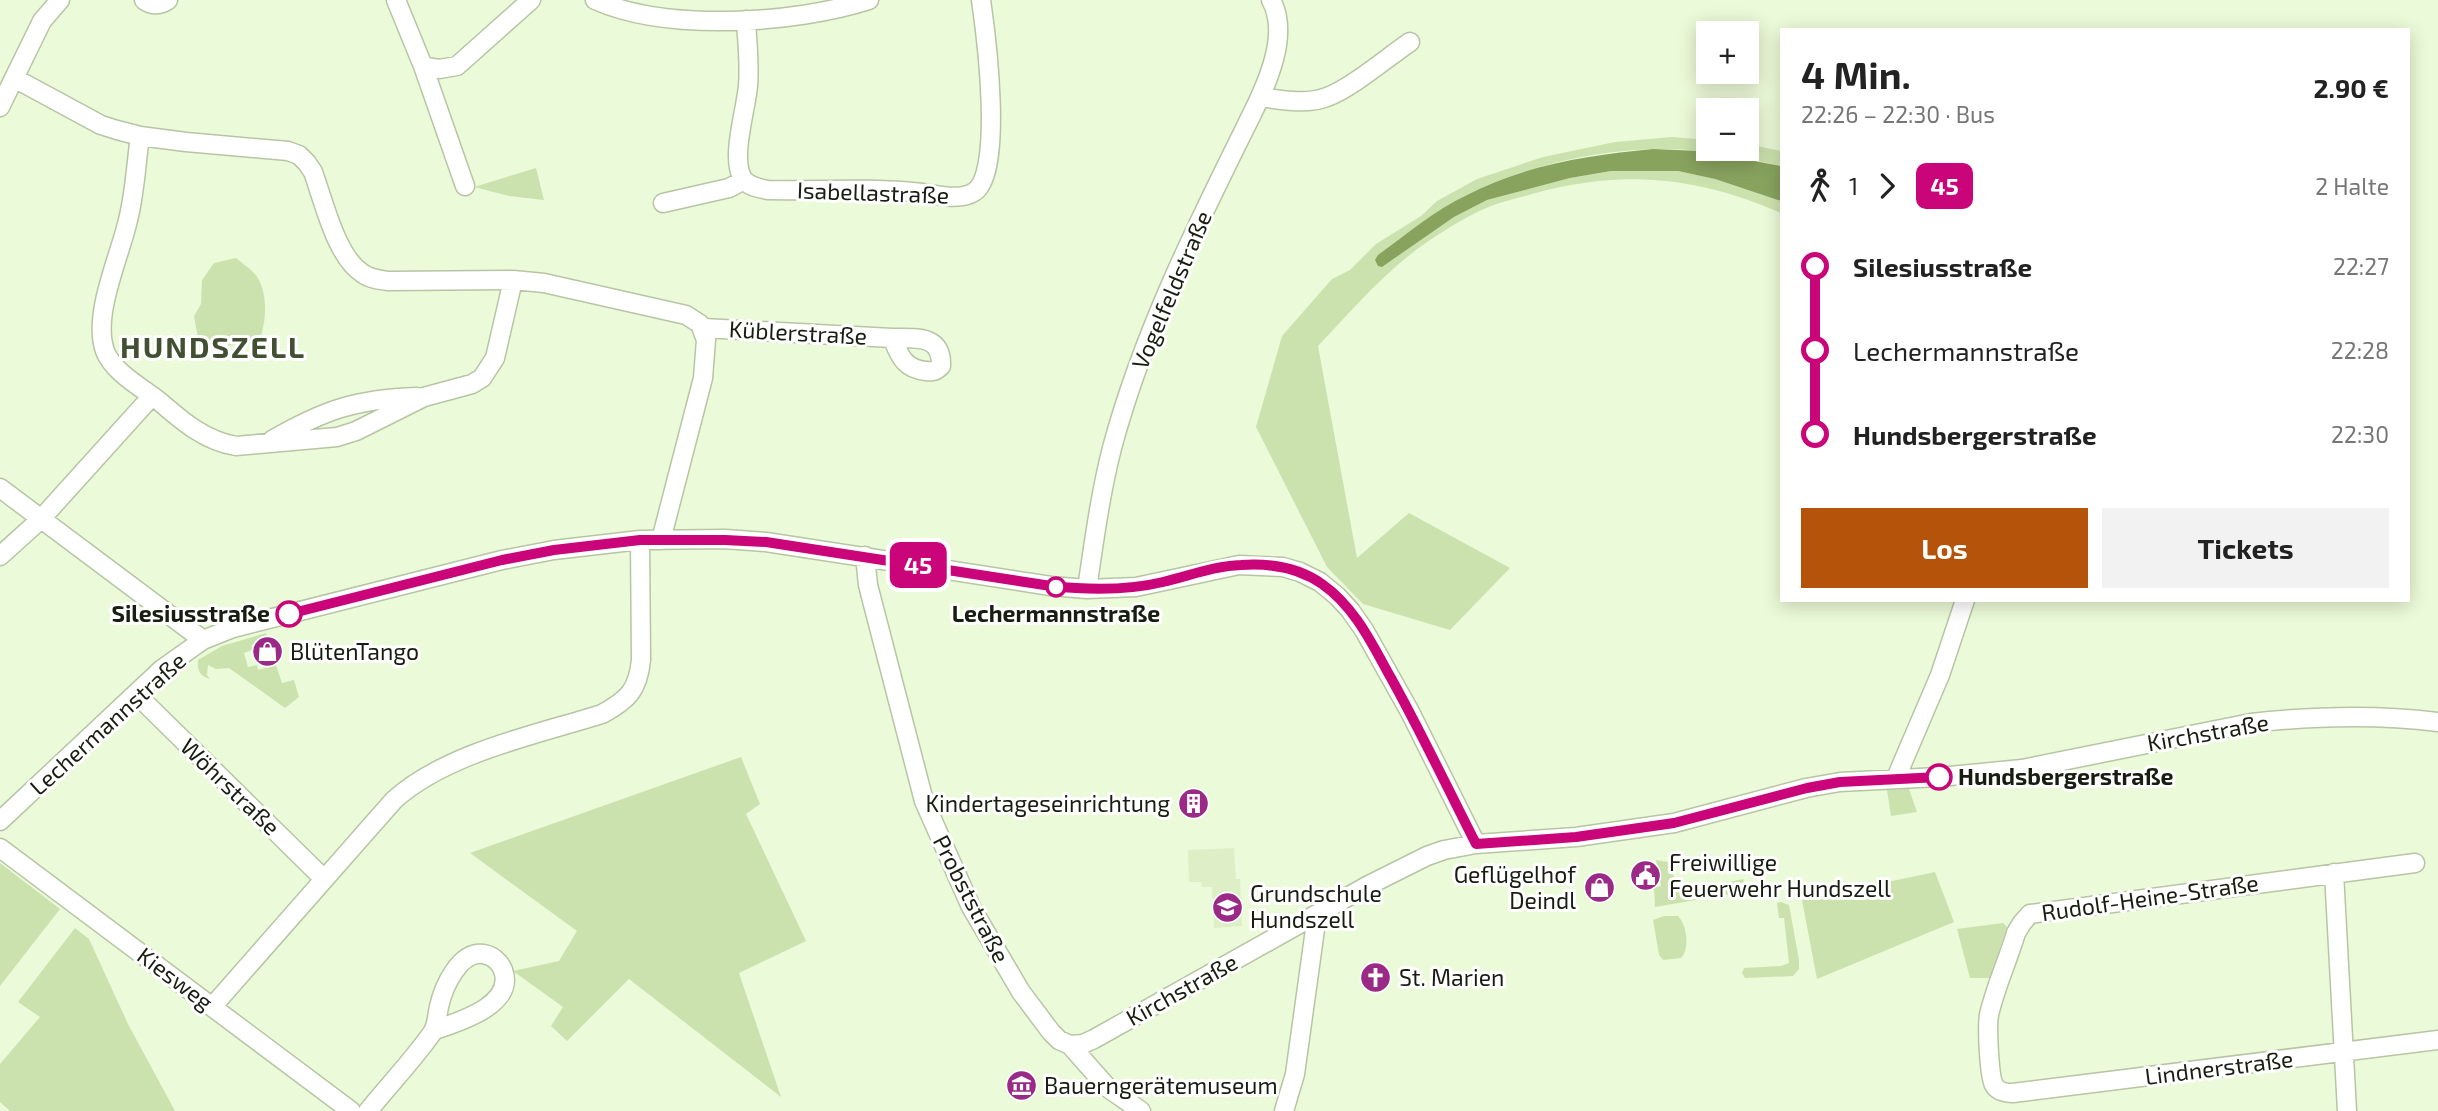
<!DOCTYPE html>
<html lang="de">
<head>
<meta charset="utf-8">
<style>
	body { margin:0; font-family:"Exo 2",sans-serif; background:#f2f2f2; color:#222; height:100vh; display:flex; flex-direction:column; font-size:26px; white-space:nowrap }
	* { box-sizing:border-box; margin:0 }
	p { font-size:23px; color:#767676 }
	.icon { flex:none; width:38px; height:38px; fill:none; stroke:currentColor; stroke-width:2; stroke-linecap:round; stroke-linejoin:round }
	.map { position:relative; flex:1; overflow:hidden }
	.sheet { position:absolute; left:1780px; top:28px; width:630px; height:574px; display:flex; flex-direction:column; background:#fff; border-radius:0px; box-shadow:0 4px 18px #0003 }
	.sheet>* { flex:none }
	.badge { padding:0 14px; border-radius:10px; font-size:24px; line-height:46px }
	.controls { position:absolute; left:1696px; top:21px; display:grid; gap:14px }
	.controls a { display:grid; place-items:center; width:63px; height:63px; border-radius:0px; background:#fff; box-shadow:0 4px 18px #0003; font-size:35px }
	.map>.badge { position:absolute; translate:-50% -50%; box-shadow:0 0 0 4px #fff }
	.legs { display:flex; align-items:center; gap:10px; height:77px; padding:0 21px; font-size:23px }
	.legs p { margin-inline-start:auto }
	.overview { display:flex; align-items:center; justify-content:space-between; height:119px; padding:0 21px }
	h1 { font-size:38px; font-weight:700; line-height:52px }
	.action { display:flex; gap:14px; margin-top:auto; padding:14px 21px }
	.action a { flex:1; height:80px; border-radius:0px; background:#b45309; color:#fff; font-size:28px; font-weight:700; line-height:80px; text-align:center }
	.action a+a { background:#f2f2f2; color:#222 }
	ul { padding:0 21px; list-style:none }
	li { display:flex; align-items:center; gap:24px; height:84px; font-size:26px }
	li i { display:grid; place-items:center; width:10px; height:100%; margin:0 9px; background:currentColor }
	li i::after { content:''; width:18px; height:18px; margin:-9px; border:5px solid; border-radius:50%; background:#fff }
	li p { margin-inline-start:auto }
	li:first-child i { background:linear-gradient(#0000 50%,currentColor 0) }
	li:last-child i { background:linear-gradient(currentColor 50%,#0000 0) }
	.map>svg:first-child { display:block }
	.built { fill:#deefc7 }
	.green { fill:#cce2ae }
	.water { fill:#88a35e }
	.lines { fill:none; stroke-linecap:round; stroke-linejoin:round }
	.minor-casing { stroke:#b7c5a4; stroke-width:21 }
	.minor { stroke:#fff; stroke-width:18 }
	.line-1-casing { stroke:#fff; stroke-width:16 }
	.line-1 { stroke:#ca0479; stroke-width:10 }
	.stop-1-dot { fill:#fff; stroke:#ca0479; stroke-width:3.5 }
	.labels { text-anchor:middle; stroke-width:6; stroke-linejoin:round; paint-order:stroke }
	.street-label { font-size:23px; fill:#191d11; stroke:#fff }
	.stop-label { font-size:23px; font-weight:bold; fill:#191d11; stroke:#fff; text-anchor:end }
	.poi-label { font-size:23px; fill:#191d11; stroke:#fff; text-anchor:start }
	.district-label { font-size:30px; font-weight:bold; letter-spacing:2px; fill:#434f32; stroke:#fff }
</style>
</head>
<body>
<div class="map">
<svg width="2438" height="1111" viewBox="0 0 2438 1111">
	<rect width="100%" height="100%" fill="#ebfad8"/>
	<path class="built" d="M1234,848L1236,879H1240L1242,926L1214,928L1212,887H1202L1201,882H1189L1188,850Z"/>
	<path class="green" d="M1672,137L1708,140V149H1746L1747,144L1781,151V166C1755,160 1729,154 1702,151C1618,141 1499,167 1431,217C1413,230 1397,251 1382,267L1454,217L1487,200L1570,178L1611,171H1678L1715,179L1781,201V213C1696,176 1621,169 1532,194C1519,198 1504,201 1491,206C1471,214 1448,228 1430,240C1388,268 1353,309 1318,346L1357,558L1409,513L1510,568L1450,630L1363,604L1327,567L1256,427L1282,336L1332,279L1350,270L1376,244L1421,216L1437,201L1477,179L1543,157L1615,142Z
		M536,168L544,200L509,196L474,187Z
		M236,258C241,262 248,267 253,272C269,288 267,322 259,341C234,348 222,347 198,338L194,316L201,304L202,280L214,263Z
		M266,633L268,641L252,645V650L244,653L248,667L257,665L258,670L276,665L282,683L294,680L299,697L285,708L229,668L216,669L208,665L207,675L210,679C200,676 197,671 198,660L222,646Z
		M741,757L760,804L746,814L806,941L739,973L781,1097L629,979L567,1041L551,1026L563,1007L513,971L559,961L577,931L470,853Z
		M1909,789L1917,812L1891,816L1887,790Z
		M1656,860L1669,862L1673,875L1686,889L1695,890L1743,879L1746,889L1743,892L1655,907L1654,888L1661,886Z
		M0,863L60,909L0,986Z
		M1935,872L1954,922L1817,979L1802,900Z
		M1781,902L1789,905L1799,960V969L1793,976L1745,978L1742,973L1744,968L1781,966L1789,963L1784,918H1779L1777,903Z
		M1664,916H1678C1687,925 1690,949 1681,958L1663,960L1659,955L1653,920Z
		M2003,923L2007,927L1990,978H1970L1957,929Z
		M75,928L89,939L128,1024L175,1111H10L0,1102V1064L40,1017L18,1002Z"/>
	<path class="water" d="M1653,149L1700,151L1781,166V201L1715,179L1678,171H1611L1570,178L1487,200L1454,217L1382,267L1378,266L1375,260L1378,255C1407,234 1435,210 1467,195C1525,165 1588,155 1653,149Z"/>
	<g class="lines">
		<defs>
			<path id="minor" d="M144,0C152,6 160,5 168,0
				M396,0L423,66L465,186
				M595,0C667,32 794,24 869,0
				M746,20C747,41 750,64 748,86C746,110 730,159 743,179C749,187 759,188 768,190C819,191 870,187 922,193C938,195 960,201 974,192C1004,173 986,34 981,0
				M423,66L439,69L457,66L531,0
				M14,78L101,125L117,130L140,136L186,142L288,151L299,155L307,163L313,172C324,202 336,256 362,273C370,279 380,280 388,281L513,280L544,283L686,315L700,324L706,340L703,378L661,540
				M1261,97C1282,100 1306,105 1327,97C1350,89 1388,57 1410,42
				M0,107L42,21L60,0
				M140,136C136,164 135,193 128,220C120,256 92,315 105,351C113,372 141,387 159,401C182,421 205,441 236,446L337,437L356,431L424,397L472,384L482,378L495,358L513,280
				M663,203L729,188L744,180
				M703,328L892,338C900,356 904,369 926,371C933,372 936,371 941,366C942,335 917,338 892,338
				M272,440C324,410 356,399 417,397
				M0,488L203,640
				M0,556L41,519L152,396
				M865,556L868,585L924,801L971,907L1021,992L1051,1032L1059,1040L1070,1045L1108,1088L1141,1111
				M1087,589C1094,542 1100,495 1112,448C1143,332 1198,223 1251,116C1267,84 1290,34 1271,0
				M136,694L324,879
				M1896,778L1940,675L1965,600
				M0,821L162,669L203,640L233,628L502,560L554,550L640,540L725,539L766,542L1051,586L1087,589L1136,587L1239,565L1283,567L1300,572L1320,582L1337,596L1350,610L1364,630L1410,712L1476,844
				M0,848L351,1111
				M2415,863L2030,914L2022,923L2016,933C2008,960 1995,988 1989,1015C1987,1026 1989,1076 1994,1085C1998,1092 2005,1093 2013,1093L2438,1040
				M2334,873L2347,1111
				M212,1007L394,800C446,753 535,735 602,714C628,700 638,690 641,660L640,540
				M1070,1045L1083,1044L1094,1039L1367,886L1427,856L1444,850L1476,844L1576,837L1674,823L1806,788L1840,782L1939,777L2022,769L2251,723C2313,716 2375,714 2438,722
				M368,1111C389,1085 413,1060 432,1033C437,1026 437,1015 439,1007C443,988 459,951 483,954C492,955 500,962 503,970C516,1005 458,1022 435,1030
				M1284,1111L1295,1074L1317,915"/>
		</defs>
		<use href="#minor" class="minor-casing"/>
		<use href="#minor" class="minor"/>
	</g>
	<g class="lines">
		<defs>
			<path id="line-1" d="M289,614L502,560L554,550L640,540H725L766,542L1051,586C1089,590 1126,591 1163,582C1189,576 1214,566 1241,565C1270,563 1298,567 1322,584C1355,607 1372,644 1391,678C1421,732 1448,789 1476,844L1576,837L1674,823L1807,788L1840,782L1939,777"/>
		</defs>
		<use href="#line-1" class="line-1-casing"/>
		<use href="#line-1" class="line-1"/>
	</g>
	<defs>
		<symbol id="shop-disc" viewBox="-11 -11 22 22"><circle r="9.5" fill="#9b2986" stroke="#fff"/><path d="M-5-2.5h2.3a2.7 3.5 0 0 1 5.4 0H5L5.5 6h-11ZM-1.5-2.5h3a1.5 2.3 0 0 0-3 0Z" fill="#fff"/></symbol>
		<symbol id="building-disc" viewBox="-11 -11 22 22"><circle r="9.5" fill="#9b2986" stroke="#fff"/><path d="M-4-6H4V6H1V3H-1V6H-4ZM-2.5-4.3h1.7v1.8h-1.7ZM.8-4.3h1.7v1.8H.8ZM-2.5-1h1.7V.8h-1.7ZM.8-1h1.7V.8H.8Z" fill="#fff"/></symbol>
		<symbol id="civic-disc" viewBox="-11 -11 22 22"><circle r="9.5" fill="#9b2986" stroke="#fff"/><path d="M-.6-6.5H3V-4.5H.6V-3L4-1V1h2V6H-6V1h2V-1L-.6-3ZM-1.2 2.5V6h2.4V2.5Z" fill="#fff"/></symbol>
		<symbol id="school-disc" viewBox="-11 -11 22 22"><circle r="9.5" fill="#9b2986" stroke="#fff"/><path d="M0-5L7-2L0 1L-7-2ZM-4 1L0 2.5L4 1V4Q0 6-4 4Z" fill="#fff"/></symbol>
		<symbol id="church-disc" viewBox="-11 -11 22 22"><circle r="9.5" fill="#9b2986" stroke="#fff"/><path d="M-1.2-6h2.4v3.5h3.3v2.4h-3.3V6h-2.4V-.1h-3.3v-2.4h3.3Z" fill="#fff"/></symbol>
		<symbol id="museum-disc" viewBox="-11 -11 22 22"><circle r="9.5" fill="#9b2986" stroke="#fff"/><path d="M0-6L6-3V-2H-6V-3ZM-5-1h2V3h-2ZM-1-1h2V3h-2ZM3-1h2V3H3ZM-6 4H6V6H-6Z" fill="#fff"/></symbol>
	</defs>
	<g fill-rule="evenodd">
		<use href="#shop-disc" x="250" y="634" width="35" height="35"/>
		<use href="#building-disc" x="1176" y="786" width="35" height="35"/>
		<use href="#civic-disc" x="1628" y="858" width="35" height="35"/>
		<use href="#shop-disc" x="1582" y="870" width="35" height="35"/>
		<use href="#school-disc" x="1210" y="890" width="35" height="35"/>
		<use href="#church-disc" x="1358" y="960" width="35" height="35"/>
		<use href="#museum-disc" x="1004" y="1068" width="35" height="35"/>
	</g>
	<g class="stop-1-dot">
		<circle cx="1056" cy="587" r="9"/>
		<circle cx="289" cy="614" r="12"/>
		<circle cx="1939" cy="777" r="12"/>
	</g>
	<g class="labels">
		<g class="street-label">
			<text transform="translate(873 193) rotate(2)" y="8">Isabellastraße</text>
			<text transform="translate(1172 290) rotate(-67)" y="8">Vogelfeldstraße</text>
			<text transform="translate(798 333) rotate(3)" y="8">Küblerstraße</text>
			<text transform="translate(108 724) rotate(-42)" y="8">Lechermannstraße</text>
			<text transform="translate(2208 733) rotate(-10)" y="8">Kirchstraße</text>
			<text transform="translate(230 787) rotate(44)" y="8">Wöhrstraße</text>
			<text transform="translate(2150 898) rotate(-8)" y="8">Rudolf-Heine-Straße</text>
			<text transform="translate(971 899) rotate(63)" y="8">Probststraße</text>
			<text transform="translate(175 979) rotate(37)" y="8">Kiesweg</text>
			<text transform="translate(1182 990) rotate(-29)" y="8">Kirchstraße</text>
			<text transform="translate(2219 1068) rotate(-7)" y="8">Lindnerstraße</text>
		</g>
		<g class="stop-label">
			<text x="270" y="622">Silesiusstraße</text>
			<text x="1056" y="622" text-anchor="middle">Lechermannstraße</text>
			<text x="1958" y="785" text-anchor="start">Hundsbergerstraße</text>
		</g>
		<g class="poi-label">
			<text x="290" y="660">BlütenTango</text>
			<text x="1170" y="812" text-anchor="end">Kindertageseinrichtung</text>
			<text x="1669" y="871">Freiwillige<tspan x="1669" dy="26">Feuerwehr Hundszell</tspan></text>
			<text x="1576" y="883" text-anchor="end">Geflügelhof<tspan x="1576" dy="26">Deindl</tspan></text>
			<text x="1250" y="902">Grundschule<tspan x="1250" dy="26">Hundszell</tspan></text>
			<text x="1399" y="986">St. Marien</text>
			<text x="1044" y="1094">Bauerngerätemuseum</text>
		</g>
		<g class="district-label">
			<text x="213" y="358">HUNDSZELL</text>
		</g>
	</g>
</svg>
<div class="controls">
<a>+</a>
<a>−</a>
</div>
<b class="badge" style="left:918px;top:565px;background:#ca0479;color:#fff">45</b>
<section class="sheet">
<div class="overview"><div><h1>4 Min.</h1><p>22:26 – 22:30 · Bus</p></div><b>2.90 €</b></div>
<div class="legs"><svg class="icon" aria-label="walk" viewBox="0 0 24 24"><circle cx="13" cy="4" r="2"/><path d="M13 8l-2 6 4 7M11 14l-3 7M7 12l3-4h3l4 4"/></svg>1<svg class="icon" aria-label="forward" viewBox="0 0 24 24"><path d="M9 5l7 7-7 7"/></svg><b class="badge" style="background:#ca0479;color:#fff">45</b><p>2 Halte</p></div>
<ul>
<li><i style="color:#ca0479"></i><b>Silesiusstraße</b><p>22:27</p></li>
<li><i style="color:#ca0479"></i><span>Lechermannstraße</span><p>22:28</p></li>
<li><i style="color:#ca0479"></i><b>Hundsbergerstraße</b><p>22:30</p></li>
</ul>
<div class="action"><a>Los</a><a>Tickets</a></div>
</section>
</div>
</body>
</html>
